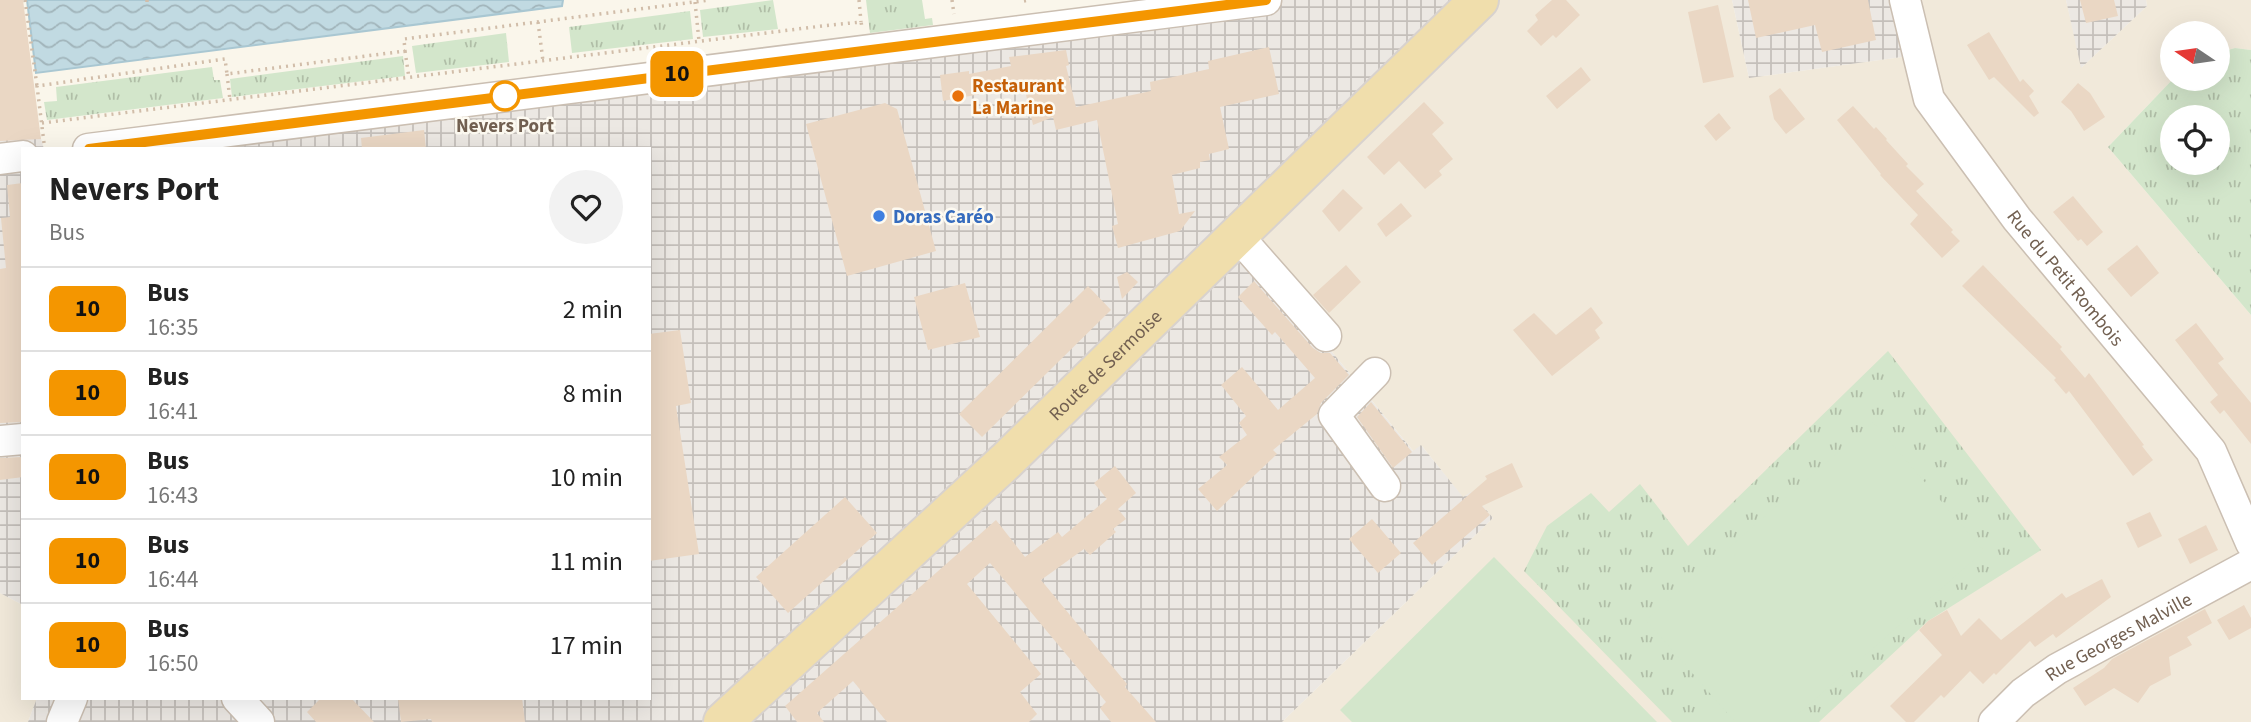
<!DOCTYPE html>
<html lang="en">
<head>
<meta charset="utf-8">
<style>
	body { margin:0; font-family:"Source Sans 3",sans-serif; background:#f2f2f2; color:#222; height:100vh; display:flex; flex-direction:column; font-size:26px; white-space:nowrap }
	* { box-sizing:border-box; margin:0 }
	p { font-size:23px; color:#767676 }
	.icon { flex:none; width:38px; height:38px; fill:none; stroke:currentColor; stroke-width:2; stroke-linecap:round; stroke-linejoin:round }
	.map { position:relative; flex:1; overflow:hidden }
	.side { position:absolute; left:21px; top:147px; width:630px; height:553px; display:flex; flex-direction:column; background:#fff; border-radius:0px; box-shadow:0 7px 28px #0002 }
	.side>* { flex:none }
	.badge { padding:0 14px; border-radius:10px; font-size:24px; line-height:46px }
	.needle { width:46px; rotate:283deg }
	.fabs { position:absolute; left:2160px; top:21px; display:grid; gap:14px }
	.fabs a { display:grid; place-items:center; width:70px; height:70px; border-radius:50%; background:#fff; box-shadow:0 7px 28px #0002; font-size:35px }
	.map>.badge { position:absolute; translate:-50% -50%; box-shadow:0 0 0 4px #fff }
	.round { display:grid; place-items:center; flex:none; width:74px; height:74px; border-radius:37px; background:#f2f2f2 }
	.overview { display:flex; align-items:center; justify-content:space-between; height:119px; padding:0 28px }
	h1 { font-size:33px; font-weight:700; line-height:52px }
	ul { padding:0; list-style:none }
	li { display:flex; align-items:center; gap:21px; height:84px; padding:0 28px; border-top:2px solid #e0e0e0 }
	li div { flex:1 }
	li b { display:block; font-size:26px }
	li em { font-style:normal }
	li .badge { min-width:77px; font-weight:700; text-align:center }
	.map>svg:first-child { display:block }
	.residential { fill:#f1e9da }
	.industrial { fill:url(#industrial-grid) }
	.grass { fill:url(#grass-tufts); fill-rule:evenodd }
	.pitch { fill:#d3e6cb }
	.water { fill:url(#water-waves); stroke:#a9c7d2; stroke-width:2 }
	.building { fill:#ead7c4 }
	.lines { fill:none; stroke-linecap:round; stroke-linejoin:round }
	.minor-casing { stroke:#cbbfb2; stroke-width:33 }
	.major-casing { stroke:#d8d2ce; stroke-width:42 }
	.path { stroke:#d1bda9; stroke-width:3.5; stroke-dasharray:2 5; stroke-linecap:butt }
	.minor { stroke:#fff; stroke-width:30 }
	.major { stroke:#f0deac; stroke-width:38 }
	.line-casing { stroke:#fff; stroke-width:16 }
	.line { stroke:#f49600; stroke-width:10 }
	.stop-dot { fill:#fff; stroke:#f49600; stroke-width:3.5 }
	.food-dot { fill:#e8710a; stroke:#fdfaf1; stroke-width:2.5 }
	.shop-dot { fill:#3f7fe0; stroke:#fdfaf1; stroke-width:2.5 }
	.labels { text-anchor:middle; stroke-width:5; stroke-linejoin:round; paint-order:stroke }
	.food-label { font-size:19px; font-weight:bold; fill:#c56008; stroke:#fdfaf1; text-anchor:start }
	.stop-label { font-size:19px; font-weight:bold; fill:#726051; stroke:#fdfaf1 }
	.shop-label { font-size:19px; font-weight:bold; fill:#366cbe; stroke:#fdfaf1; text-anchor:start }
	.street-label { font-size:19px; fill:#726051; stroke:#fdfaf1 }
</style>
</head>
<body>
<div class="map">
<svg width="2251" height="722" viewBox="0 0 2251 722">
	<defs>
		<pattern id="industrial-grid" width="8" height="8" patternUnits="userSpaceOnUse" patternTransform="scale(1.75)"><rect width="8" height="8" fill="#ece8e3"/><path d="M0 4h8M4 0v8" fill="none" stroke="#c4bfba"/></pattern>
		<pattern id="grass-tufts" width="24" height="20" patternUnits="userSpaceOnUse" patternTransform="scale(1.75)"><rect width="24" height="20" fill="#d3e6cb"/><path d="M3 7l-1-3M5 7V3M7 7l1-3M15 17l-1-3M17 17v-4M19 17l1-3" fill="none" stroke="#b0bea7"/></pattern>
		<pattern id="water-waves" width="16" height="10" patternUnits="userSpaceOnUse" patternTransform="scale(1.75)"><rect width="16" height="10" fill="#c1dae2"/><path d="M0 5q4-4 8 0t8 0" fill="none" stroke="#a1b4ba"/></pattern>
	</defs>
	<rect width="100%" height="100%" fill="#faf6eb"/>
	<path class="residential" d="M1494,0H1732L1749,78L1931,53L1922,0H2066L2082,67L2147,6L2146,0H2251V50L2235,48L2217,53V33H2172L2173,79L2108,147L2251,315V722H1282L1493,518L1463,498L1422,446L1414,452L1328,347L1238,247Z
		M0,593L23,605V698H37L28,722H0Z"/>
	<path class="industrial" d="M0,0L44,149H23V605L0,593Z
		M1267,0H1494L1238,247L1328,347L1413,451L1421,445L1463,497L1471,492L1493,518L1282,722H28L37,698H649V149H88Z
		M1732,0H1922L1931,53L1749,78Z
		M2066,0H2146L2147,6L2081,68Z"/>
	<path class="grass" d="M773,0L778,29L703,37L700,10Z
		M866,0H922L925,19L932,18L933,25L870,33Z
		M690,11L693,39L572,53L569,27Z
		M506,33L509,62L416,73L412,46Z
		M2235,48L2251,50V315L2108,147L2173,79H2217V53ZM2172,117H2217V163H2172Z
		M403,56L405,76L232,97L230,79Z
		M212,67L214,80H220L223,98L47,120L44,102L57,101L56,87Z
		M1888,351L2041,550L1928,621L1819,722H1672L1524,571L1547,526L1591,493L1609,512L1640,484L1688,546Z"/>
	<path class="pitch" d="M1873,422L1984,551L1789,722H1735L1646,620Z
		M1494,557L1657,722H1352L1340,710Z"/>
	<path class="water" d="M27,0H563L562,6L36,73Z"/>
	<path class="building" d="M0,0H23L41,139L0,141Z
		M1552,0H1566L1580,15L1556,38L1553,35L1541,46L1527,31L1538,20L1535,15Z
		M1748,0H1868L1876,40L1822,52L1815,25L1756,38Z
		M2080,0H2114L2118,16L2086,23Z
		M1718,5L1734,77L1703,83L1688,12Z
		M1989,32L2020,82L2023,79L2034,91L2029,96L2039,113L2034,117L1994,77L1989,80L1967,45Z
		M1269,47L1279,94L1220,107L1229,149L1209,154L1210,160L1200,162V168L1172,175L1179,214L1195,211L1180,231L1118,248L1112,226L1118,224L1097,120L1056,130L1053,117L1033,125L1024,86L943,101L940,75L969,71V74L1011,66L1009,57L1066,50L1069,65L1066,66L1076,107L1151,91L1150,82L1209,69L1208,61Z
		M1581,67L1591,80L1557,109L1546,96Z
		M2078,83L2090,93L2105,117L2084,131L2071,111L2061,102Z
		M1780,88L1805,119L1786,134L1774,119L1769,96Z
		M1424,102L1444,123L1432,134L1453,159L1439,171L1442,175L1425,189L1399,161L1384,175L1367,157Z
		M885,103L897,109L936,251L847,276L806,124Z
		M1853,106L1874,129L1876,127L1887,139L1886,140L1908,164L1906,166L1924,184L1916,191L1953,230L1951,232L1960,241L1942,258L1910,224L1918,215L1880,175L1881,174L1837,120Z
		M1719,113L1731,128L1716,141L1704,126Z
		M424,130L426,149H362L361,138Z
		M23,183V422L0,423V269L6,268L1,218L10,217L7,185Z
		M1343,189L1363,208L1339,232L1322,211Z
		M2073,196L2103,232L2087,246L2081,239L2078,241L2053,212Z
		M1401,203L1412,216L1386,237L1377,224Z
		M2137,245L2159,273L2131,297L2107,269Z
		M1346,265L1361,282L1329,313L1313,295Z
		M1983,265L2062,347L2060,349L2085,378L2089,373L2144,445L2142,446L2153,460L2133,476L2069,391L2066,394L2054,380L2056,378L1962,286Z
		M1127,272L1138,282L1122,299L1117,277Z
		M1254,281L1313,348L1321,353H1330L1349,375L1321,403L1317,414L1273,450L1277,454L1217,511L1198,489L1227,465L1219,457L1247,435L1239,423L1246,416L1221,385L1242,367L1278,410L1315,378L1275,332L1272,335L1238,297Z
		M965,283L980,337L928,350L914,297Z
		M1088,286L1111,310L982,437L959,414Z
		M1591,307L1603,323L1595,330L1600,338L1552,376L1513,330L1534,313L1556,335Z
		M2196,323L2224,359L2218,363L2251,403V444L2224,410L2220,414L2210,402L2218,395L2175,340Z
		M680,330L691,403L676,406L699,554L649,561V334Z
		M1371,402L1412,452L1393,468L1357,417Z
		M23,457V477L0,480V458Z
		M1512,463L1523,487L1482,506L1490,515L1432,565L1413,543L1487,479L1485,476Z
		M1115,466L1136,493L1118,509L1126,519L1113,529L1116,532L1090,555L1084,549L1041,580L1127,684L1125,687L1156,722H1111L1100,708L1106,702L990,563L967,584L1041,674L1020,692L1037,714L1029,722H887L853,681L817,713L824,722H797L785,706L996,520L1025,557L1058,532L1062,537L1107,499L1094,483Z
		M845,497L877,533L788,613L756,577Z
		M2150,512L2162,536L2138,548L2126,523Z
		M1372,519L1401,553L1378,573L1349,539Z
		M2206,525L2218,550L2190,564L2178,539Z
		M2102,579L2111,597L2056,638L2053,634L2035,647L2030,641L1996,675L1994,673L1983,684L1970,671L1944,698L1941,695L1914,722H1906L1890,706L1942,655L1919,630L1928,621L1947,610L1961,636L1979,618L2001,640L2062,593L2066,598Z
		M2244,605L2251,618V628L2229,640L2217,620Z
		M2205,609L2212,623L2187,637L2192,645L2169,657L2171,675L2150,686L2138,703L2114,688L2085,706L2073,688L2104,668L2112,659Z
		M321,698H351L374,722H316L307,712Z
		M398,698H522L525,722H432L431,719L401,722Z"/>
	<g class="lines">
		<defs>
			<g id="minor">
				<path id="s1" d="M1905,0L1929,99L2017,219L2211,451L2251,543"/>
				<path d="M88,149L1266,0"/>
				<path d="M0,159L23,156"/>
				<path d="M1237,235L1326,336"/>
				<path d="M1375,373L1334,415L1385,486"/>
				<path d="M0,441L23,439"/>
				<path d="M237,698L259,722"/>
				<path d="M62,722L72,698"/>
				<path id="s2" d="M1994,722L2023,693L2057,669L2251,564"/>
			</g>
			<g id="major">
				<path id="s3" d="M723,722L1006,461L1479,0"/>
			</g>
		</defs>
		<use href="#minor" class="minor-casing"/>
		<use href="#major" class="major-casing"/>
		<path class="path" d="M25,0L37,86
			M147,0V3
			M859,0L861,22
			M952,0L954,14
			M1024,1L1029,0
			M695,2L699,41
			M538,22L543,61
			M405,51L409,78
			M227,74L230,100
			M42,123L822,26L861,22L862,27
			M44,143L37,86L225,59L227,74L405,51L404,39L710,0"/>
		<use href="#minor" class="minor"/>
		<use href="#major" class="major"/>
	</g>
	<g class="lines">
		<defs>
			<path id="line" d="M89,149L1266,0"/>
		</defs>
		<use href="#line" class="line-casing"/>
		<use href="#line" class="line"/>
	</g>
	<circle class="stop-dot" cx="505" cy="96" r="14"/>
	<circle class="food-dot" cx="958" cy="96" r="7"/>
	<circle class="shop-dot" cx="879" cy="216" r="7"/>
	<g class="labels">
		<g class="food-label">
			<text x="972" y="92">Restaurant<tspan x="972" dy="22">La Marine</tspan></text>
		</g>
		<g class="stop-label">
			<text x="505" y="132">Nevers Port</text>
		</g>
		<g class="shop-label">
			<text x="893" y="223">Doras Caréo</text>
		</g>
		<g class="street-label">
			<text dy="7" stroke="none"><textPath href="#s1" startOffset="327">Rue du Petit Rombois</textPath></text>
			<text dy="7" stroke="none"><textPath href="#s3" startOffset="523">Route de Sermoise</textPath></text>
			<text dy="7" stroke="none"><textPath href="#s2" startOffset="152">Rue Georges Malville</textPath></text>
		</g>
	</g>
</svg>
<div class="fabs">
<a><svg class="needle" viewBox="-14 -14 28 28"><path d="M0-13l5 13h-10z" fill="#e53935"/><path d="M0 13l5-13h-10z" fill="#767676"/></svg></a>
<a><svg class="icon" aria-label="locate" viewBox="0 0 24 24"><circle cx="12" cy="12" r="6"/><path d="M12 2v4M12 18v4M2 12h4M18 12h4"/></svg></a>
</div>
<b class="badge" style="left:677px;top:74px;background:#f49600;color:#111">10</b>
<section class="side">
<div class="overview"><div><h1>Nevers Port</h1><p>Bus</p></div><a class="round"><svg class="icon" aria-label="heart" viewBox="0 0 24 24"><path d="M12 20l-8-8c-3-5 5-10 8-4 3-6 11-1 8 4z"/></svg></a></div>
<ul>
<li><span class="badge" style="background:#f49600;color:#111">10</span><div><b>Bus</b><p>16:35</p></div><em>2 min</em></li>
<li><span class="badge" style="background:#f49600;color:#111">10</span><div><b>Bus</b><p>16:41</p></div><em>8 min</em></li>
<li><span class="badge" style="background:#f49600;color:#111">10</span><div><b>Bus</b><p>16:43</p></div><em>10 min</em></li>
<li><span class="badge" style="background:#f49600;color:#111">10</span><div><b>Bus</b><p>16:44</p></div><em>11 min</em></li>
<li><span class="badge" style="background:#f49600;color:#111">10</span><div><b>Bus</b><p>16:50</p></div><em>17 min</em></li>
</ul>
</section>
</div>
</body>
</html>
